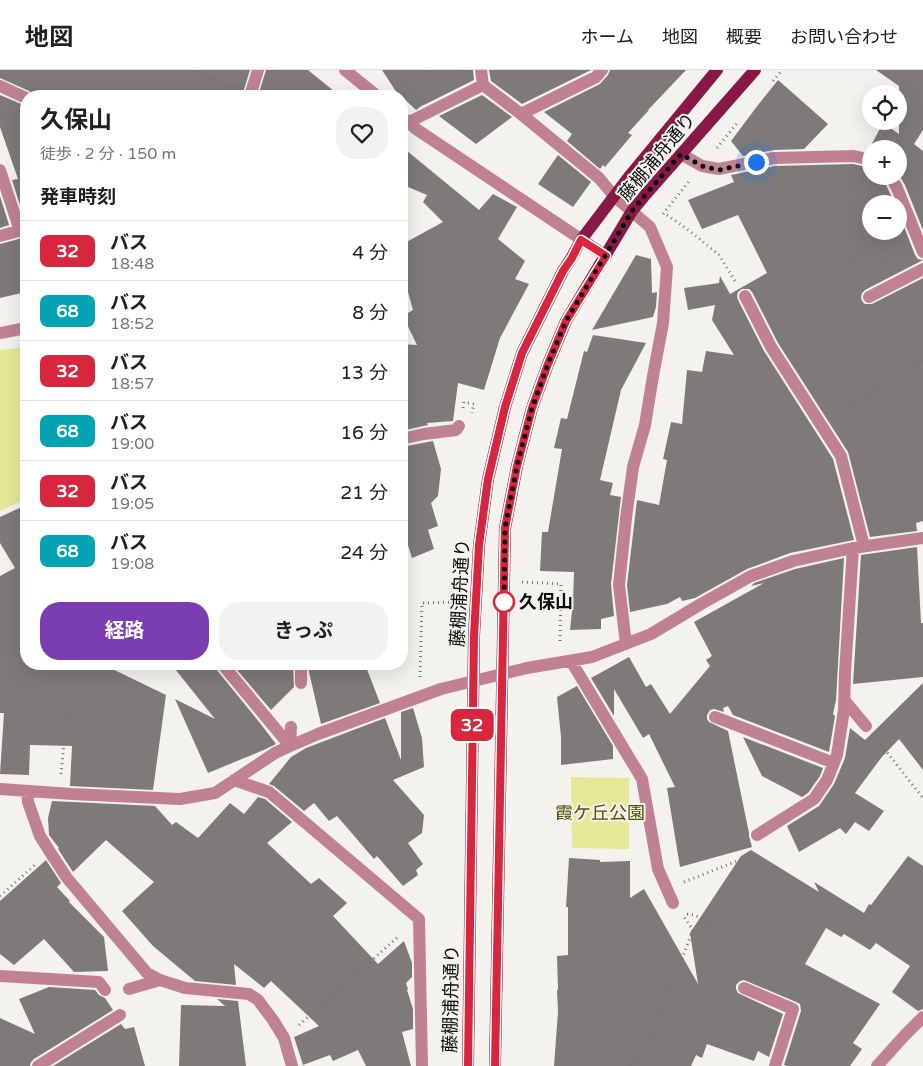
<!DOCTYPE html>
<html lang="ja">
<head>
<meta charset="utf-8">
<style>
	body { margin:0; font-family:"Varela Round","Noto Sans JP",sans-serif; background:#f2f2f2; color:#202124; height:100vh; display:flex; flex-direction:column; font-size:19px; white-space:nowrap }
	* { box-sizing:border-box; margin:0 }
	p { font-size:16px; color:#757577 }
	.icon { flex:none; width:28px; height:28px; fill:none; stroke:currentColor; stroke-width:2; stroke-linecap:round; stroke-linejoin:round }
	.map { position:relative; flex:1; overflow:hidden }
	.details { position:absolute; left:20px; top:20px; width:388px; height:580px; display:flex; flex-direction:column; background:#fff; border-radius:20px; box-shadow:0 5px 20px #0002 }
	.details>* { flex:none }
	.badge { padding:0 10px; border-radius:8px; font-size:18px; line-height:32px }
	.controls { position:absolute; left:862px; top:15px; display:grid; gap:10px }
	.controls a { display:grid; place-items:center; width:45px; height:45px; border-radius:50%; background:#fff; box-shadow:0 5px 20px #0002; font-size:25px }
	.you { position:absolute; width:25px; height:25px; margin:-12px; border:4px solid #fff; border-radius:50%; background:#1a73e8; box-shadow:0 0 0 8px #1a73e833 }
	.map>.badge { position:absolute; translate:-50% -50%; box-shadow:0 0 0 2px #fff }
	h2 { padding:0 20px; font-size:19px; line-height:45px }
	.round { display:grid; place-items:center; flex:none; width:52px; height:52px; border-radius:20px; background:#f2f2f2 }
	.summary { display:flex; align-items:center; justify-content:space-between; height:85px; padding:0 20px }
	h1 { font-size:24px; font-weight:700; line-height:38px }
	.cta { display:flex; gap:10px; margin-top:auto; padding:10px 20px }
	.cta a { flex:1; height:58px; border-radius:20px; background:#7b3db2; color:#fff; font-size:20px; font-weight:700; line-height:58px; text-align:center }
	.cta a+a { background:#f2f2f2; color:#202124 }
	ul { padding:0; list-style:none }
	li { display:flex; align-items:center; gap:15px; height:60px; padding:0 20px; border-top:1px solid #e0e0e0 }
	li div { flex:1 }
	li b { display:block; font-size:19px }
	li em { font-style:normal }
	li .badge { min-width:55px; font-weight:700; text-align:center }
	header { display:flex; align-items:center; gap:30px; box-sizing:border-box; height:70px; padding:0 25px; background:#fff; border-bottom:1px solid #e0e0e0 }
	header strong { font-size:24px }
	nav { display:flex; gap:28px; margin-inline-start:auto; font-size:18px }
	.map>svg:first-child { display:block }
	.green { fill:#e5e896 }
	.building { fill:#7f7a7a }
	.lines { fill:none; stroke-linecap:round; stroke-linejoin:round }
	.path { stroke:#757470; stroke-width:3; stroke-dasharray:1 4; stroke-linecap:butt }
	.minor { stroke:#c08292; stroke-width:12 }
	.major { stroke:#881946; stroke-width:12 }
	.minor-bridge { stroke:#c08292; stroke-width:12 }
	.line-casing { stroke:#fff; stroke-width:11 }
	.line { stroke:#d7263d; stroke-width:8 }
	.walk { stroke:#0c0c0a; stroke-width:5; stroke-dasharray:0 9 }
	.stop-dot { fill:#fff; stroke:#d7263d; stroke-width:2.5 }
	.labels { text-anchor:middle; stroke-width:4; stroke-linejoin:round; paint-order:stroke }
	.street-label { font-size:18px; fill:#0c0c0a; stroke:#f4f2ed }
	.stop-label { font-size:18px; font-weight:bold; fill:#0c0c0a; stroke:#f4f2ed; text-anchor:start }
	.park-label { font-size:18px; fill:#4e4f07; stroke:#f4f2ed }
</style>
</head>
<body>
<header>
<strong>地図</strong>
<nav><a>ホーム</a><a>地図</a><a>概要</a><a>お問い合わせ</a></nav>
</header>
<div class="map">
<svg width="923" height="996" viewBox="0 0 923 996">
	<rect width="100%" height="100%" fill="#f4f2ed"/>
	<path class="green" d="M26,277V429L0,441V280Z
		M571,707L629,708V779L572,778Z"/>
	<path class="building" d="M0,0H250L242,26H34L29,21L0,8Z
		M266,0H308L340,26H258Z
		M382,0H473L474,10L424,35H423L416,40L395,20Z
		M489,0H591L522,34L491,11Z
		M610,0H686L648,40H649L628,63L632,65L605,97L603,95L600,99L567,71L572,64L544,42L600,14L608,5Z
		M876,0H923V60L914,74L923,81V160L905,115L899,105V79H871V82L868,81L883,53L899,64V16Z
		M778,10L828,54L804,79L774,80L743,86L731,71L758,35Z
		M0,25L26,36V151H25L12,110L18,109L0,57Z
		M482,25L512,47L476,74L439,46Z
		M401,76L479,140L493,124L517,137L498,169L525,191L515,209L529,214L500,268L484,320L458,313L453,351L427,353L428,355L401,361V274L417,275L403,246L413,240L401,197V175L443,152L423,132L427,125L401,114Z
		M558,85L591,112L573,137L538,114Z
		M853,94L871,98V106H882L895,134H871V161H899V144L915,185L918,189L923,190L865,220L862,223L861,227L862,231L865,234H872L923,208V451L916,453L917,461L870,467L848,382L778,273L752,222L749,219H742L738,222L737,226L738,230L764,281L833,389L854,470L790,483L747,499L695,528L682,531L680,527L667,534L630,542L627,515L637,430L659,435L667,390L663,389L671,352L682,354L687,300L702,302L706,281L734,285L712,250L715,235L688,240L684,218L719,213L720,206L730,224L767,203L738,145L702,159L688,130L734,112L731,105L775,96Z
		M0,126L9,155L0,158Z
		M26,167V222L0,228V174Z
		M636,185L651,189L652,223L657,222L656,237L653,247L592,260Z
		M593,265L646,273L621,320L600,410L613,413L610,425L621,427L611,514L614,546L601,549V559L570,560L573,532L574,502L540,501L542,462H548L562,379L554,378L561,348L567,349L584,281L587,282Z
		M433,371L441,399L438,426L431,433L438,456L428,460L434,479L412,488L401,453V377Z
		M26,435V594H102L166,625L153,720L70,716L72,676L30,675L29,705L0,704L4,643H0V506L15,498L0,473V447Z
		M917,477L921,553H923V607L853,614L861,485Z
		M844,488L836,630L833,644L835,646L829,682L733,645L728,636L723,638L724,642L714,639L710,640L707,645V649L709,652L728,661L749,763V766L752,777L680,797L667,718L675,717L649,664L643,668L614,619V646L591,608L629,587L646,617L651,614L670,644L710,596L706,590L712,586L694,552L764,513L751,516L754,513L795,499Z
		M171,594H214L216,599L260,653L276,674L266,679L208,703L175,629L215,649Z
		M232,594H293L294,617L271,640Z
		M309,594H365L380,633L321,654L309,602Z
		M923,613V700L899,669L881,688L855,723L884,741L869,761L855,752L846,764L840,758L799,782L787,756L819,736L834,714L845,688L850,658L865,670Z
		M577,616L613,676V689L561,695V667L557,627Z
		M413,638L422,668L424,697L393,710L424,745L422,763L408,773L423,794L416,800L418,805L403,816L377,786L374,789L337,746L329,751L314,733L304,741L274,716L269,714L291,687L306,678L385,648L401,690V642Z
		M743,667L823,698L820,706L808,723L802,727L762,706Z
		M258,727L265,729L292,752L267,773L311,814L319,808L347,833L333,846L378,894L404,871L412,893V907L406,913L408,919L407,920L413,939V959L402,962L411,996H366L358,980L333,991L330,985L303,995L294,967L319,956L271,911L264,918L234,894L236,915L195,911L153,876L122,841L154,812L106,770L73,802L58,779L59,778L49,765L48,748L52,731L155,736L172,755L176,752L198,768L230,733L244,744Z
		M751,780L819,822L814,812L864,843L869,834L871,835L908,786L923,796V939L918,941L892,922L910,896L876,873L870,880L844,864L841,867L826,858L805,894L880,934L853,973L862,979L850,996H787L784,995L801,941L800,934L796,932L744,910L740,911L736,915V919L738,923L783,944L769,987L758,981L754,991L707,974L702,988L696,985L691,996H554L558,942L557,920H558L557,886L568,885V837H566L569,788L600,790V792L630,791V828L644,819L698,914L690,863L741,786Z
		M46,790L61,813L57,817L70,831L69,832L104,867L108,901L74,902L44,869L14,895L0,884V831Z
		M49,917L95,920L99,925L105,928L113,940L34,989L31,992L30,996H0V948L35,964L19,929Z
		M217,929L238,931L246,996H179L181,935L225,936Z
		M121,954L125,959L134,957L145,996H53Z"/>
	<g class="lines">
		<path class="path" d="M192,0L234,17
			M425,0L433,19
			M773,11L782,0
			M717,78L738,52
			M663,144L690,110
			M667,145L691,162L719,185L735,211
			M841,168L861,211
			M463,338L464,332L474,334L472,343
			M836,344L923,290
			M522,512L561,514L560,572
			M420,607L422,533L453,532
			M878,671L923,728
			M61,704L67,640
			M684,812L752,785
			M0,826L36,794
			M687,844L695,845L713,856
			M299,955L399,866
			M630,996L649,973L693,860L684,847"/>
		<path class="minor" d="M345,0L377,26
			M481,0L483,15L521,44L599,108L614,126L650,157L667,197L663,253L653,306L645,355L633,397L626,448L619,515L626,574
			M0,16L26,28
			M250,26L258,0
			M521,44L596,7L602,0
			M401,46L416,59L606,186
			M409,52L483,15
			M681,84L702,96L719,99L774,88L854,86L871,90
			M0,100L20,161
			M890,106L897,118L923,182
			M0,166L26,159
			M745,226L771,277L841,386L864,476
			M869,227L923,199
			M0,263L26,258
			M401,369L424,364L456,360L459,356
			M571,591L642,709L658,799L673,833
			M222,594L290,676
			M301,594V613
			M527,598L592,587L651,564L701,534L751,506L793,491L853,478L923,468
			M845,631L866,656
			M715,647L834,693
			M290,676L291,657
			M234,710L269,722L419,849L422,996
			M0,719L72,724L180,729L215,723L275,683L290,676L318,664L441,619
			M27,721L28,732L40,766L50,782L67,808L147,903L160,910L185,918L249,924L258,930L273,950L284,968L292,996
			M757,765L814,729L827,710L837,685L844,640L845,603L853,478
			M0,906L99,912L105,920
			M744,918L793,939L775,996
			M129,919L160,910
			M38,996L120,945
			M877,996L905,965L923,947"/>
		<path class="major" d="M468,996L474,566L479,475L488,409L505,337L522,283L563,201L572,187L581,170L628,108L717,0
			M495,996L505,458L517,396L532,338L548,294L566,251L632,141L646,124L755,0"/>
		<path class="minor-bridge" d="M441,619L527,598"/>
	</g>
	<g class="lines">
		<defs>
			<path id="line" d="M468,996L474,566L479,475L488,409L505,337L522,283L563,201L572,188L581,170L606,186L566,251L548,294L532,338L517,396L505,458L495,996"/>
		</defs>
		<use href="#line" class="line-casing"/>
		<use href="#line" class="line"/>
		<path class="walk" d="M504,532V538L505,458L517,396L532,338L548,294L566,251L632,141L646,124L681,84L702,96L719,100L756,92"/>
	</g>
	<circle class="stop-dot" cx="504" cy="532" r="10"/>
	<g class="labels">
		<g class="street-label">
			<text transform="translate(657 87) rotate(-50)" y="6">藤棚浦舟通り</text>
			<text transform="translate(460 523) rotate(-87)" y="6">藤棚浦舟通り</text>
			<text transform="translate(451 929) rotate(-89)" y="6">藤棚浦舟通り</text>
		</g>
		<g class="stop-label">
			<text x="519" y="538">久保山</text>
		</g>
		<g class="park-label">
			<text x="600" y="749">霞ケ丘公園</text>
		</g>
	</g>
</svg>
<div class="controls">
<a><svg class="icon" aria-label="locate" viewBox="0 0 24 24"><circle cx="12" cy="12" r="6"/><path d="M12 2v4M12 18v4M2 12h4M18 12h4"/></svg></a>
<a>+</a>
<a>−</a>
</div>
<div class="you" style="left:756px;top:92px"></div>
<b class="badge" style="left:472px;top:655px;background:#d7263d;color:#fff">32</b>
<section class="details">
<div class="summary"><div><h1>久保山</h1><p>徒歩 · 2 分 · 150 m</p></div><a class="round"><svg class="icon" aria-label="heart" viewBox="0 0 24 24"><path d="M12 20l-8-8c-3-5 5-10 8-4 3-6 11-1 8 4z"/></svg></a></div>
<h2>発車時刻</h2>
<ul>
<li><span class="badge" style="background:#d7263d;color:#fff">32</span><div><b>バス</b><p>18:48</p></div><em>4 分</em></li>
<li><span class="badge" style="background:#00a3b4;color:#fff">68</span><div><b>バス</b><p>18:52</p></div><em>8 分</em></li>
<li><span class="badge" style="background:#d7263d;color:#fff">32</span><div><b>バス</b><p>18:57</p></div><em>13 分</em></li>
<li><span class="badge" style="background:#00a3b4;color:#fff">68</span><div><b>バス</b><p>19:00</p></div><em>16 分</em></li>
<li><span class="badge" style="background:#d7263d;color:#fff">32</span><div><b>バス</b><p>19:05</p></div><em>21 分</em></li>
<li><span class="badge" style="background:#00a3b4;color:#fff">68</span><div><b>バス</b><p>19:08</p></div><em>24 分</em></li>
</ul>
<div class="cta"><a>経路</a><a>きっぷ</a></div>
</section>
</div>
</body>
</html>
